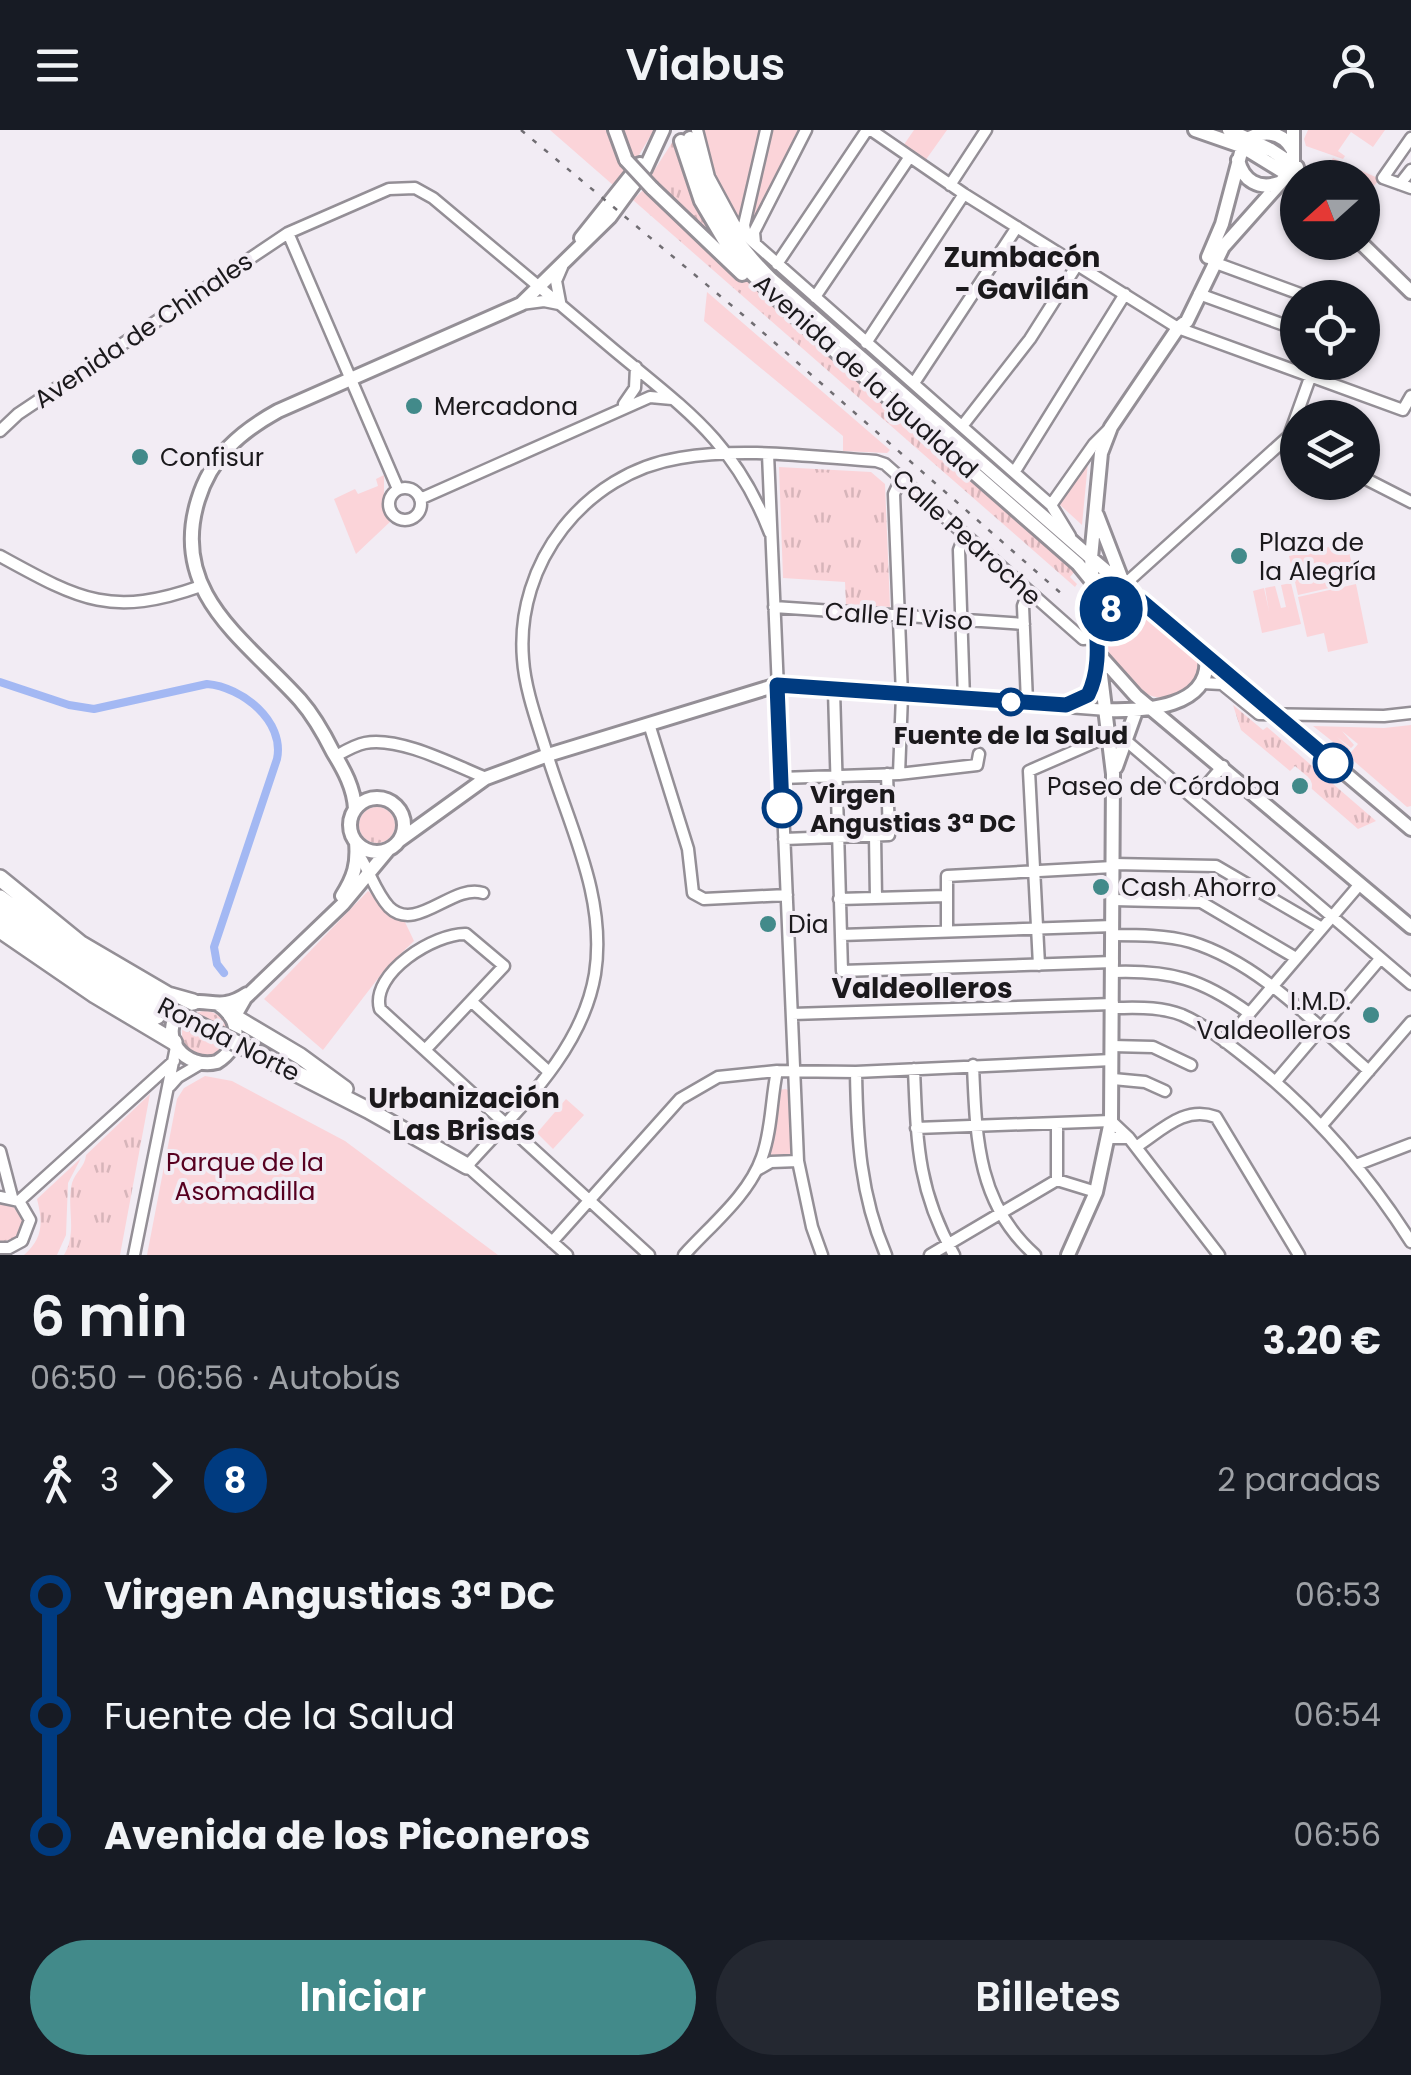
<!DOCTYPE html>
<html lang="es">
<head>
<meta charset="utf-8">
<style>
	body { margin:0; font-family:Poppins,sans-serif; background:#242831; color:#f1f3f6; height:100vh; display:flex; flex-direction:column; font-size:38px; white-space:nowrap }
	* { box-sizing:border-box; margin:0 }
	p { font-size:32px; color:#9ea1a6 }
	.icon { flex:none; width:55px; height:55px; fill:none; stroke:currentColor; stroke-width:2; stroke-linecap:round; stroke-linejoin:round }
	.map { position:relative; height:1125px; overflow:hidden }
	.sheet { display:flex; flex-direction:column; background:#171b24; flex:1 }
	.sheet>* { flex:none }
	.badge { padding:0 20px; border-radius:32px; font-size:35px; line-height:65px }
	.needle { width:65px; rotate:249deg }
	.controls { position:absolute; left:1280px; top:30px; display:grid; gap:20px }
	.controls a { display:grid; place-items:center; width:100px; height:100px; border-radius:50%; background:#171b24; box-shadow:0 2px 8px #0004; font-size:50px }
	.map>.badge { position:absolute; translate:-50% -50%; box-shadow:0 0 0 5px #fff }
	.legs { display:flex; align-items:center; gap:15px; height:110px; padding:0 30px; font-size:32px }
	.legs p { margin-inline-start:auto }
	.summary { display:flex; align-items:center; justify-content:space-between; height:170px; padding:0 30px }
	h1 { font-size:55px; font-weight:600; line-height:75px }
	.primary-button { display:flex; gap:20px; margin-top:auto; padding:20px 30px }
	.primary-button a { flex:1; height:115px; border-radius:60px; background:#428a8a; color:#fff; font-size:40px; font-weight:600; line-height:115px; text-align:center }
	.primary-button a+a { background:#242831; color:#f1f3f6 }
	ul { padding:0 30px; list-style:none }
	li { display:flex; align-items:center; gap:35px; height:120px; font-size:38px }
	li i { display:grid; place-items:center; width:15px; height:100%; margin:0 12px; background:currentColor }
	li i::after { content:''; width:25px; height:25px; margin:-12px; border:8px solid; border-radius:50%; background:#171b24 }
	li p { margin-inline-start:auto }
	li:first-child i { background:linear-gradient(#0000 50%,currentColor 0) }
	li:last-child i { background:linear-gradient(currentColor 50%,#0000 0) }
	header { display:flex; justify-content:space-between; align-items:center; height:130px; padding:0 30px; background:#171b24; font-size:45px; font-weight:600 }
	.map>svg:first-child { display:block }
	.grass { fill:url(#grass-tufts) }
	.green { fill:#fbd4d9 }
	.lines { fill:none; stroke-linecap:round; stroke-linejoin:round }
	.canal { stroke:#a3b8f3; stroke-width:8 }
	.minor-casing { stroke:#948f96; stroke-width:15 }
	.major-casing { stroke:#948f96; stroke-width:18 }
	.highway-casing { stroke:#948f96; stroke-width:20 }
	.minor { stroke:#fff; stroke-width:10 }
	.major { stroke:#fff; stroke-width:12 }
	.highway { stroke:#fff; stroke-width:15 }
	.rail { stroke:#706d72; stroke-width:2.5; stroke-dasharray:5 10; stroke-linecap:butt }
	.major-bridge-casing { stroke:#948f96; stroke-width:18; stroke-linecap:butt }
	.highway-bridge-casing { stroke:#948f96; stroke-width:20; stroke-linecap:butt }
	.major-bridge { stroke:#fff; stroke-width:12 }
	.highway-bridge { stroke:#fff; stroke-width:15 }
	.line-1-casing { stroke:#fff; stroke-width:22 }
	.line-1 { stroke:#003b80; stroke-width:15 }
	.poi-dot { fill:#428a8a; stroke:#f2ecf4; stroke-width:4 }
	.stop-1-dot { fill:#fff; stroke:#003b80; stroke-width:5 }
	.labels { text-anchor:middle; stroke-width:8; stroke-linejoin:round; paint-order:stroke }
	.street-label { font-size:25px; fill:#1b191c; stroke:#f2ecf4 }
	.poi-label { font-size:25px; fill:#1b191c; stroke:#f2ecf4; text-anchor:start }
	.stop-label { font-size:25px; font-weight:bold; fill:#1b191c; stroke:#f2ecf4 }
	.park-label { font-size:25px; fill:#570020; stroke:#f2ecf4 }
	.neighbourhood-label { font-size:28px; font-weight:bold; fill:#1b191c; stroke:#f2ecf4 }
</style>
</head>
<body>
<header><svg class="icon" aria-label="menu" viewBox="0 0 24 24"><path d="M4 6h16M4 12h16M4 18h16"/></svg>Viabus<svg class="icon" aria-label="person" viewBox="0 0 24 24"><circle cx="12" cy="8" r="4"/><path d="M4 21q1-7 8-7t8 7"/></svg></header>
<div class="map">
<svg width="1411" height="1125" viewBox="0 0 1411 1125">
	<defs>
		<pattern id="grass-tufts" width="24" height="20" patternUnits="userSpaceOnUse" patternTransform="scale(2.5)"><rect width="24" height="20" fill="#fbd4d9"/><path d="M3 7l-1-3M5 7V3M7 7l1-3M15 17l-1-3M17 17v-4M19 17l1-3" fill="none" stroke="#d7b5ba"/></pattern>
	</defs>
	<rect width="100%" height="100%" fill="#f2ecf4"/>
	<path class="grass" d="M675,8L696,71L737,135L648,50Z
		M644,59L1076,440L1070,447L1077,454L1075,457L633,70Z
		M779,337L871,342L885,354L890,477L846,475L845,452L783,448Z
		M1233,575L1263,600L1267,597L1376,691L1358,699L1305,653L1308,647L1295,636L1290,641L1241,600Z
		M359 695a18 18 0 1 1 36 0a18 18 0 1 1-36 0Z
		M182 904a23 23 0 1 1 46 0a23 23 0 1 1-46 0Z
		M150,964L120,1125H64C78,1101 66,1078 72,1053C75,1042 85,1037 86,1025Z
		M81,1028L68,1053L66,1105L57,1125H24C43,1108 43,1093 37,1069Z
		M0,1073L17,1076L25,1088L18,1108L0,1112Z"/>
	<path class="green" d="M550,0H654L639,25L613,55Z
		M702,0H762L740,86L734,85L716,49Z
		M770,0H803L751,98L748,97Z
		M914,0H947L925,31L903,16Z
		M1308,0H1385L1373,17L1351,2L1338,21L1345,26L1343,29L1306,16L1304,9Z
		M1333,28L1380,49L1363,68L1362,48L1326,47L1323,45Z
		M707,162L890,320L887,323L843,321V306L704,191Z
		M1088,332L1082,395L1058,373Z
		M384,345V378L392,390L356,424L334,369L355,359L358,364L378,356L376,349Z
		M1347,413L1356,452L1298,465L1289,426Z
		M1291,453L1301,494L1262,503L1253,461L1264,458L1269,481L1265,458L1275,456L1281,478L1286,477L1281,455Z
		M1356,454L1368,513L1328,522L1324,503L1307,507L1298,467Z
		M1136,475L1200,529C1201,540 1198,549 1190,557C1142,603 1063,491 1136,475Z
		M1411,595V676L1407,677L1348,626L1358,614L1342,601L1354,615L1351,618L1337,607L1350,619L1347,623L1313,596L1384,598Z
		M368,761L405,792L414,811L386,838L323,920L264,869Z
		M205,946L232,951L345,1011L498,1125H147L177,969L184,958Z
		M786,959L791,962L793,1022L790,1027L771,1029L767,1024L777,960Z
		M566,969L584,985L553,1019L537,1003Z"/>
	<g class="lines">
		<path class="canal" d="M0,552L69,575L94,579L207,554C242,557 285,591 277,629L214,817L217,834L224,843"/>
		<defs>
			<path id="minor" d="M697,0L709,47L736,97L1051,375L1070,406
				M871,0L964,64L1178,198L1403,280L1411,266
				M1411,8L1383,48L1411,58
				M1400,54L1411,40
				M950,55L986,0
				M288,103L398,359
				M746,105L744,95L766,0
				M755,113L754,102L806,0
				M1213,132L1311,168
				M777,134L867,0
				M1199,164L1298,200
				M815,167L909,28
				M560,172L556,151L562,137
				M521,174L544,171L559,174
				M866,213L964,64
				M914,253L1017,97
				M624,274L635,258L636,237
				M963,295L1030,209L1077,135
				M0,301L18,284L288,103L389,59L415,58L433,68C494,119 554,169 614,220C686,280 735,312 770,403
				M768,324L798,1031L812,1097L822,1125
				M1015,341L1125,164
				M1362,347L1411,372
				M389 374a16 16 0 1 1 32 0a16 16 0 1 1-32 0Z
				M420,369L650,267L672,269
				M1051,375L1094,314L1110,298
				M964,407L959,420L964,569
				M0,426C80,470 111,488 201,456
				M1124,455L1289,306L1311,245
				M774,477L1024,494
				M1202,553L1222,554L1259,584L1384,586L1411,583
				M777,555L1107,580
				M834,560L842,841L1113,832
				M1027,572L1023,476L1028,463
				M1072,573L1088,565L1096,532
				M649,594L688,719L693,763L704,769L787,765
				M1124,609L1411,854
				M336,626C345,621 355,615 365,613C399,606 454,635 486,648
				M899,644L902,565L894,364L901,349
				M781,648L899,644L977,635L979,624
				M1195,668L1223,636
				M875,705L876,768
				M784,709L889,705L887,644
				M357,722C369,739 375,762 389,777C416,804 453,753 483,763
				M1113,734L1216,736L1322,798
				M839,769L946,766
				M1113,770L1201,772L1296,828
				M947,800V746L1113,737
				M841,805L1113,796
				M1113,805C1139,805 1166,805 1191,812C1260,833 1316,895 1369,941
				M1039,835L1029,641L1109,606
				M1113,842C1171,840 1202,849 1249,883
				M471,871L549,942
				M1113,878C1136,878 1159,876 1182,885C1203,894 1222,909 1240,923C1309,976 1364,1038 1411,1112
				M792,884L1113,874
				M1225,912L1360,754
				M1112,916L1153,917L1191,935
				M425,920L504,836L466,804C435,803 370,843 380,879L649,1125
				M973,935C976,1007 977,1074 1035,1125
				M914,939C917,1012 917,1059 954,1125
				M856,942C857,1007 860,1065 886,1125
				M1113,949L1145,952L1165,961
				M1276,951L1380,829
				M170,956L178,947L200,934
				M1057,993V1050
				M1322,995L1411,892
				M916,998L1111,991L1129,1008
				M1110,1008H1129L1219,1125
				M1136,1017C1162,1000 1185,975 1216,987L1299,1125
				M0,1021L12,1067
				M1356,1035L1411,1014
				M757,1040L771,1032L798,1031
				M0,1067L19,1071L30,1090L22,1111L9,1118H0
				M19,1071L174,931
				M552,1112L680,969L718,947L777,941L856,942L1112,930
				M134,1125L176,917
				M567,1125L467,1036C517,980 582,922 595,844C607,767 569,696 547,624C538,594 525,560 523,529C515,433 585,343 680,328C744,317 812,327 876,331L885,334L1083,509L1097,508
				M684,1125C711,1095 749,1065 762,1027C772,999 771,969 777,941
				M930,1125L1057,1050L1096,1062"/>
			<path id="major" d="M615,0L626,30
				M1195,0L1241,16L1298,51
				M1229,0L1271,20L1297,37
				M690,8C703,64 730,109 771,149L1091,428L1411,699
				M681,11L701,71L724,110L748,140L795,186L1078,434L1091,450
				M1238,30C1243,51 1259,60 1279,53
				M652,58L742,144
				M581,108L640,34
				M1360,112L1411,162
				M1208,127L1222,94L1244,11C1261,0 1281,0 1292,19
				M1097,385L1122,450
				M1096,495L1118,474L1140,469
				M1102,528L1136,566L1411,797
				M1107,580C1144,581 1213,578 1206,526
				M1116,637L1136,581
				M350 695a27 27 0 1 1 54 0a27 27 0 1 1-54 0Z
				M355,679C354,658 344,640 333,622C324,604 314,586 300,570C246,510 169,464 198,370C211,327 240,302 278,281L521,174L610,87L645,39L663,0
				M400,710L486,648L548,625L777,555
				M342,766C354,747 358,734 356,712
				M218,874C242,890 241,917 217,932C186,940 156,907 181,880C196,865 209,876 226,873C233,872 241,868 247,864
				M236,894L237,882L245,868L343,774L388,720
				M1068,1125L1096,1062L1111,991L1113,644L1098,521L1091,428L1101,323L1111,297L1178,198L1187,191L1223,117L1289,43L1293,33V0"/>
			<path id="highway" d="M0,748L81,814L168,865L193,872
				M0,768L85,831L163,877
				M0,783L72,836L157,886
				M0,800L95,865L174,912
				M231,885L300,926L345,959
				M250,920L368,980L467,1036"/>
		</defs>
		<use href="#minor" class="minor-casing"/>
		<use href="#major" class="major-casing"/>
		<use href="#highway" class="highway-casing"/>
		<use href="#minor" class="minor"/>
		<use href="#major" class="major"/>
		<use href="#highway" class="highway"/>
		<path class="rail" d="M521,0L743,185L1063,465"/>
		<defs>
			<path id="major-bridge" d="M626,30L652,58"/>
			<path id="highway-bridge" d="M163,877L250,920"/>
		</defs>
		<use href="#major-bridge" class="major-bridge-casing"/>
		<use href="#highway-bridge" class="highway-bridge-casing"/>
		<use href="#major-bridge" class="major-bridge"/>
		<use href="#highway-bridge" class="highway-bridge"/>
	</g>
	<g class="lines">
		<defs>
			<path id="line-1" d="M782,678L777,555L1066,575L1088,565C1099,543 1098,518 1096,494C1110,481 1119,468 1140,470L1333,633"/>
		</defs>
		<use href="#line-1" class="line-1-casing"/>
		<use href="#line-1" class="line-1"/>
	</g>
	<g class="poi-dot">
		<circle cx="414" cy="276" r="10"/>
		<circle cx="140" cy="327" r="10"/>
		<circle cx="1239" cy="426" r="10"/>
		<circle cx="1300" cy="656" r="10"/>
		<circle cx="1101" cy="757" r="10"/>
		<circle cx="768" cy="794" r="10"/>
		<circle cx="1371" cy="885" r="10"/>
	</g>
	<g class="stop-1-dot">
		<circle cx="1011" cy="572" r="12"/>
		<circle cx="1333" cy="633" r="18"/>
		<circle cx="782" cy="678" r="18"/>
	</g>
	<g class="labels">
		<g class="street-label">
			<text transform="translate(143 200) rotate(-34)" y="9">Avenida de Chinales</text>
			<text transform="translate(866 246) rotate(42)" y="9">Avenida de la Igualdad</text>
			<text transform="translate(967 407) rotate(42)" y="9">Calle Pedroche</text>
			<text transform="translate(899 486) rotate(4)" y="9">Calle El Viso</text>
			<text transform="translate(229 909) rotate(27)" y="9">Ronda Norte</text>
		</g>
		<g class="poi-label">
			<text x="434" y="285">Mercadona</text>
			<text x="160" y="336">Confisur</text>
			<text x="1259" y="421">Plaza de<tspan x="1259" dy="29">la Alegría</tspan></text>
			<text x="1280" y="665" text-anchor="end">Paseo de Córdoba</text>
			<text x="1121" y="766">Cash Ahorro</text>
			<text x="788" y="803">Dia</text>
			<text x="1351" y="880" text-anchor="end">I.M.D.<tspan x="1351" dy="29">Valdeolleros</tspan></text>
		</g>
		<g class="stop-label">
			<text x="1011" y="614">Fuente de la Salud</text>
			<text x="810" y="673" text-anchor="start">Virgen<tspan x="810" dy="29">Angustias 3ª DC</tspan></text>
		</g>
		<g class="park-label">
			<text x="245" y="1041">Parque de la<tspan x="245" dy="29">Asomadilla</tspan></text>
		</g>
		<g class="neighbourhood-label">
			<text x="1022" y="137">Zumbacón<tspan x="1022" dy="32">- Gavilán</tspan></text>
			<text x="922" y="868">Valdeolleros</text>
			<text x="464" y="978">Urbanización<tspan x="464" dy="32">Las Brisas</tspan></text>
		</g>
	</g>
</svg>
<div class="controls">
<a><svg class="needle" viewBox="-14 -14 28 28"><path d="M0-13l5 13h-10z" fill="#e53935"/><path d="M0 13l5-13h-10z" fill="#9ea1a6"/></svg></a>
<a><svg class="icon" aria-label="locate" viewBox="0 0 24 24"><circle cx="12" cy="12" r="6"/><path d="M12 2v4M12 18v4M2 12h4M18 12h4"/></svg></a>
<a><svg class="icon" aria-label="layers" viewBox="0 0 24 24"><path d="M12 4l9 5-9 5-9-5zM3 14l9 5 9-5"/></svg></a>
</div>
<b class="badge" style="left:1111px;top:479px;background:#003b80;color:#fff">8</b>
</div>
<section class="sheet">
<div class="summary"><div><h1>6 min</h1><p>06:50 – 06:56 · Autobús</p></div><b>3.20 €</b></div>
<div class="legs"><svg class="icon" aria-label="walk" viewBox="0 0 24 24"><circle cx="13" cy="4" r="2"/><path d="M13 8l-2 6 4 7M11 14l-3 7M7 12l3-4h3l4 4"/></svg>3<svg class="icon" aria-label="forward" viewBox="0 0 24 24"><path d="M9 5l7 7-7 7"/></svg><b class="badge" style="background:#003b80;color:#fff">8</b><p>2 paradas</p></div>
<ul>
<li><i style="color:#003b80"></i><b>Virgen Angustias 3ª DC</b><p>06:53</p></li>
<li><i style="color:#003b80"></i><span>Fuente de la Salud</span><p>06:54</p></li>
<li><i style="color:#003b80"></i><b>Avenida de los Piconeros</b><p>06:56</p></li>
</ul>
<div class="primary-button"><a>Iniciar</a><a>Billetes</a></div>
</section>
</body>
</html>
